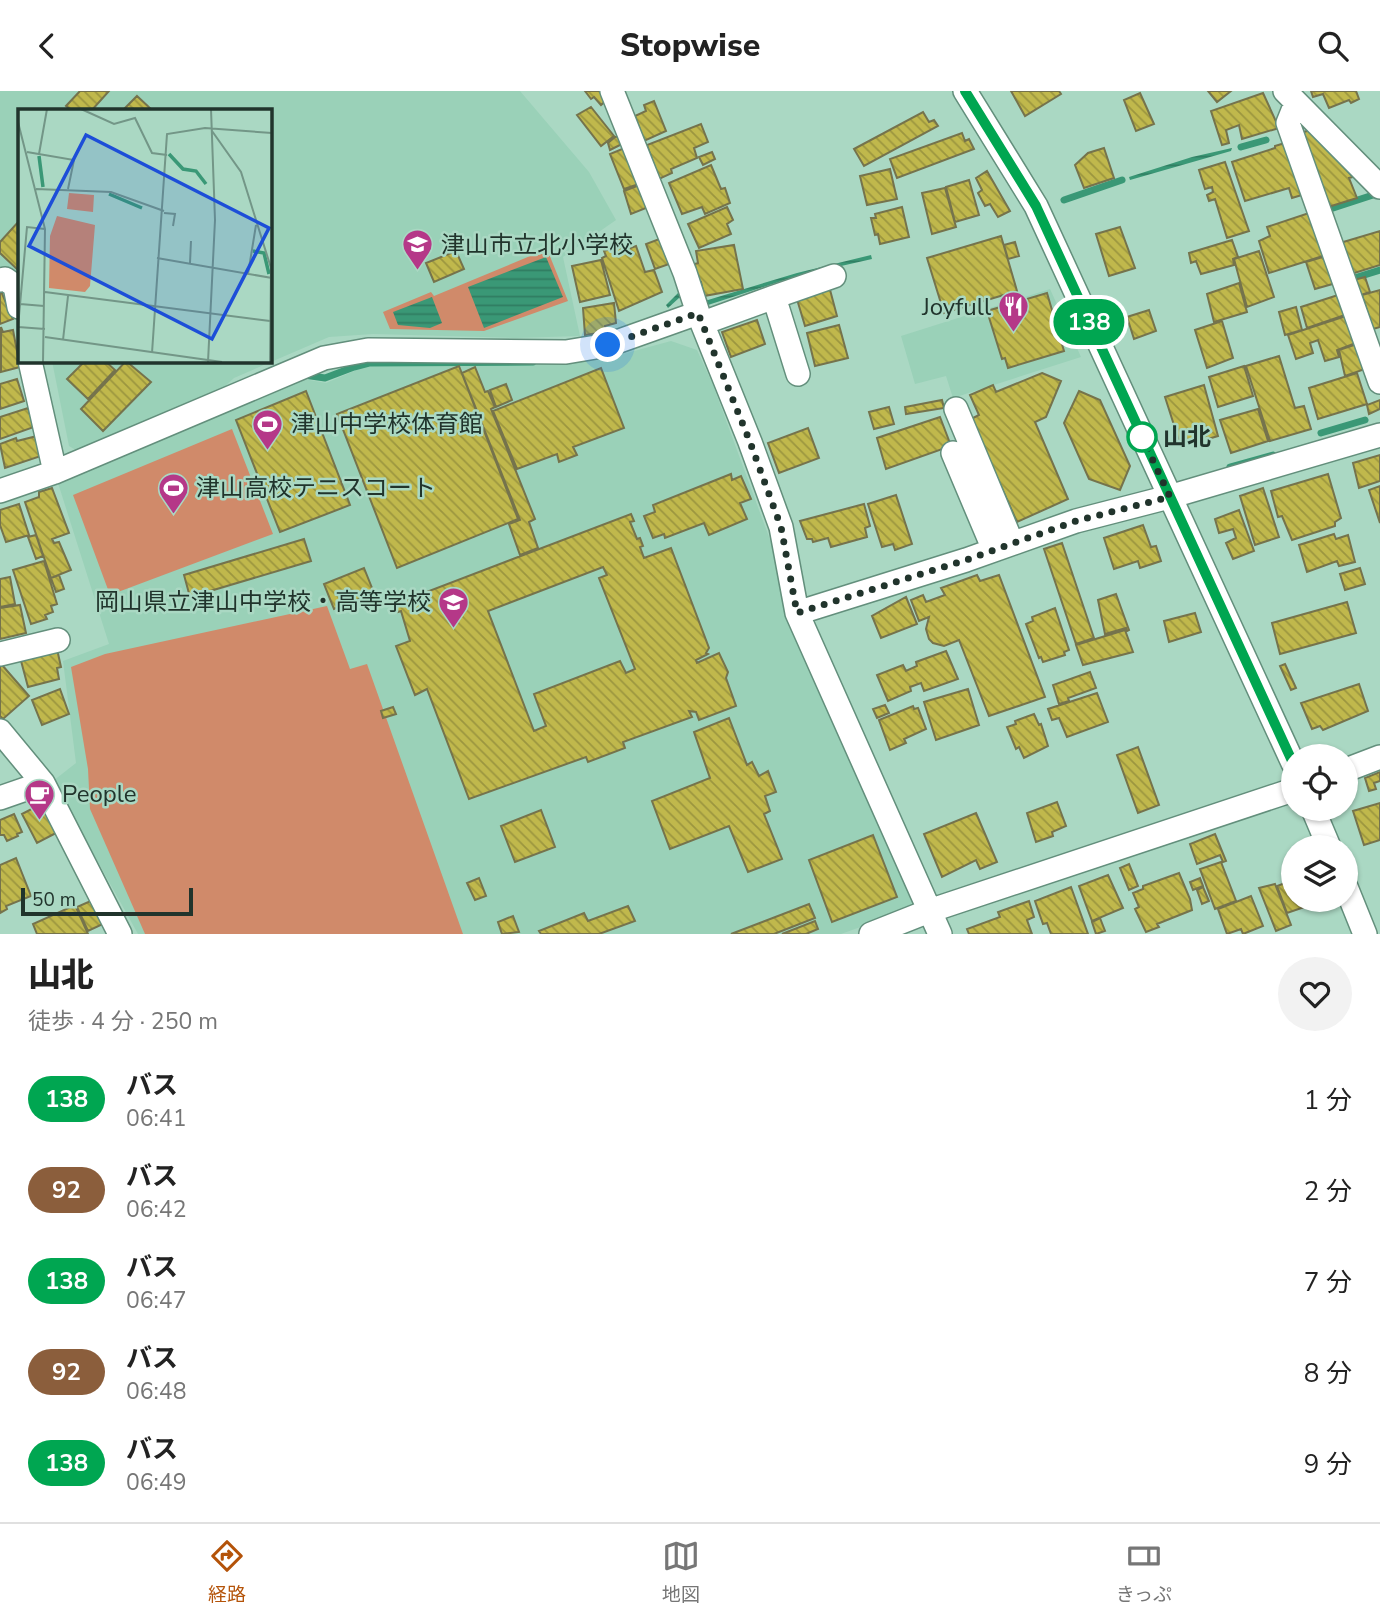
<!DOCTYPE html>
<html lang="ja">
<head>
<meta charset="utf-8">
<style>
	body { margin:0; font-family:"Nunito Sans","Noto Sans JP",sans-serif; background:#f2f2f2; color:#222; height:100vh; display:flex; flex-direction:column; font-size:26px; white-space:nowrap }
	* { box-sizing:border-box; margin:0 }
	p { font-size:23px; color:#767676 }
	.icon { flex:none; width:38px; height:38px; fill:none; stroke:currentColor; stroke-width:2; stroke-linecap:round; stroke-linejoin:round }
	.map { position:relative; height:843px; overflow:hidden }
	.details { display:flex; flex-direction:column; background:#fff; flex:1 }
	.details>* { flex:none }
	.badge { padding:0 14px; border-radius:23px; font-size:24px; line-height:46px }
	.tools { position:absolute; left:1281px; top:653px; display:grid; gap:14px }
	.tools a { display:grid; place-items:center; width:77px; height:77px; border-radius:50%; background:#fff; box-shadow:0 2px 5px #0004; font-size:35px }
	.scale { position:absolute; left:21px; bottom:18px; width:172px; box-sizing:border-box; padding-left:7px; border:4px solid #21342c; border-top:0; font-size:19px; line-height:24px; white-space:nowrap; color:#21342c; -webkit-text-stroke:5px #aad8c3; paint-order:stroke }
	.you { position:absolute; width:35px; height:35px; margin:-18px; border:5px solid #fff; border-radius:50%; background:#1a73e8; box-shadow:0 0 0 10px #1a73e833 }
	.map>.badge { position:absolute; translate:-50% -50%; box-shadow:0 0 0 4px #fff }
	.round { display:grid; place-items:center; flex:none; width:74px; height:74px; border-radius:37px; background:#f2f2f2 }
	.head { display:flex; align-items:center; justify-content:space-between; height:119px; padding:0 28px }
	h1 { font-size:33px; font-weight:800; line-height:52px }
	ul { padding:0; list-style:none }
	li { display:flex; align-items:center; gap:21px; height:91px; padding:0 28px }
	li div { flex:1 }
	li b { display:block; font-size:26px }
	li em { font-style:normal }
	li .badge { min-width:77px; font-weight:700; text-align:center }
	header { display:flex; justify-content:space-between; align-items:center; height:91px; padding:0 28px; background:#fff; font-size:32px; font-weight:800 }
	.tabs { display:flex; justify-content:space-around; align-items:center; height:98px; border-top:2px solid #e0e0e0; background:#fff; font-size:19px; color:#767676 }
	.tabs a { display:grid; justify-items:center; gap:4px }
	.tabs .on { color:#b45309 }
	.map>svg:first-child { display:block }
	.built { fill:#9ad1b8 }
	.green { fill:#d08a6a }
	.water { fill:url(#water-rules) }
	.lines { fill:none; stroke-linecap:round; stroke-linejoin:round }
	.stream { stroke:#3a9876; stroke-width:7 }
	.building { fill:url(#building-back-hatch); stroke:#75734c; stroke-width:2; fill-rule:evenodd }
	.minor-casing { stroke:#638f7c; stroke-width:26 }
	.minor { stroke:#fff; stroke-width:23 }
	.line-casing { stroke:#fff; stroke-width:16 }
	.line { stroke:#00a651; stroke-width:10 }
	.walk { stroke:#21342c; stroke-width:7; stroke-dasharray:0 12.6 }
	.stop-dot { fill:#fff; stroke:#00a651; stroke-width:3.5 }
	.labels { text-anchor:middle; stroke-width:5; stroke-linejoin:round; paint-order:stroke }
	.poi-label { font-size:24px; fill:#21342c; stroke:#aad8c3; text-anchor:start }
	.stop-label { font-size:24px; font-weight:bold; fill:#21342c; stroke:#aad8c3; text-anchor:start }
	.inset-river { fill:none; stroke:#3a9876; stroke-width:3.5 }
	.inset-road { fill:none; stroke:#739687; stroke-width:2 }
	.view { fill:#1d4ed8; fill-opacity:0.15; stroke:#1d4ed8; stroke-width:3.5 }
	.inset-edge { fill:none; stroke:#21342c; stroke-width:3.5 }
</style>
</head>
<body>
<header><svg class="icon" aria-label="back" viewBox="0 0 24 24"><path d="M15 5l-7 7 7 7"/></svg>Stopwise<svg class="icon" aria-label="search" viewBox="0 0 24 24"><circle cx="10" cy="10" r="6"/><path d="M15 15l6 6"/></svg></header>
<div class="map">
<svg width="1380" height="843" viewBox="0 0 1380 843">
	<defs>
		<pattern id="water-rules" width="6" height="5" patternUnits="userSpaceOnUse" patternTransform="scale(1.75)"><rect width="6" height="5" fill="#3a9876"/><path d="M0 2.5h6" fill="none" stroke="#307d61"/></pattern>
		<pattern id="building-back-hatch" width="6" height="6" patternUnits="userSpaceOnUse" patternTransform="scale(1.75)"><rect width="6" height="6" fill="#c0b84c"/><path d="M-1 5l2 2M0 0l6 6M5-1l2 2" fill="none" stroke="#9c963f"/></pattern>
	</defs>
	<rect width="100%" height="100%" fill="#aad8c3"/>
	<path class="built" d="M0,0H520L589,81L616,129L563,166L580,245L515,247L373,243L329,246L234,287L222,298L79,361L69,355L52,270H270V19H19V188L0,181Z
		M1050,198L1081,266L953,307L946,285L915,293L901,245Z
		M671,250L697,259L713,294L822,590L916,816L841,843H138L53,690L76,672L63,570L109,553L58,392L304,288L326,292L366,275L518,274L601,269Z"/>
	<path class="green" d="M547,158L568,210L484,240L390,238L383,221L431,201L434,205Z
		M232,338L273,443L110,504L73,404Z
		M327,515L350,578L367,573L463,843H145L90,718L88,678L71,576L105,563Z"/>
	<path class="water" d="M1232,57L1231,60L1130,89L1129,86L1192,66Z
		M871,164L872,168L797,185L708,214L679,207L668,217L666,214L678,202L708,209L797,182Z
		M546,166L563,206L484,237L468,196Z
		M432,206L442,232L430,237L398,234L393,221Z"/>
	<g class="lines">
		<path class="stream" d="M1241,56L1266,49
			M1064,109L1122,89
			M1324,120L1373,104
			M1348,189L1380,179
			M304,284L325,287L354,276L369,272L533,271
			M1321,342L1365,329
			M1230,376L1273,364"/>
	</g>
	<path class="building" d="M80,0H109L92,19H71L66,15Z
		M585,0H603L608,8L601,14L594,6L591,8Z
		M1011,0H1059L1061,3L1025,25Z
		M1208,0H1231L1217,11Z
		M1311,0H1356L1359,8L1351,12L1349,9L1329,17L1323,3L1313,6Z
		M1140,2L1154,33L1136,40L1124,9Z
		M1263,2L1279,37L1242,48L1239,34L1226,39L1229,52L1222,54L1211,20Z
		M137,5L152,19H123Z
		M654,10L666,40L644,50L635,25L646,20L644,14Z
		M591,16L614,45L601,55L577,24Z
		M923,21L929,31L934,29L938,35L864,75L854,58Z
		M701,33L708,51L694,57L697,67L671,78L672,82L659,88L647,54Z
		M1310,39L1353,86L1349,87L1357,107L1325,117L1301,42Z
		M962,42L965,50L969,48L974,58L897,87L890,68Z
		M621,45L624,52L610,59L608,52L615,46Z
		M1288,51L1305,103L1292,107L1289,97L1245,110L1232,71L1275,57V55Z
		M627,56L642,92L624,98L610,63Z
		M1104,57L1114,87L1084,97L1075,74L1088,62Z
		M712,61L715,68L703,74L699,66Z
		M1225,71L1249,140L1227,147L1215,108L1209,110L1207,104L1213,101L1212,96L1205,98L1199,79Z
		M711,74L721,98L725,97L730,112L705,123L702,116L682,123L669,92Z
		M890,78L897,108L867,114L860,85Z
		M987,80L1010,120L998,126L990,113L985,115L978,102L982,99L976,87Z
		M969,89L979,124L955,131L946,96Z
		M642,93L651,115L631,123L624,100Z
		M945,97L956,136L932,143L922,102Z
		M727,116L733,129L727,133L731,143L699,157L688,133Z
		M902,116L909,146L880,153L878,143L875,144L871,127H876L875,123Z
		M1312,121L1326,164L1269,182L1259,150L1270,145L1267,136Z
		M19,130V180L0,162V151Z
		M1120,136L1135,177L1109,185L1096,143Z
		M1380,140V174L1348,184L1340,152Z
		M1001,145L1017,200L944,222L927,167Z
		M662,147L672,172L655,178L646,153Z
		M1232,149L1238,166L1233,168L1234,174L1201,183L1196,170L1191,172L1189,162Z
		M1015,151L1019,165L1008,168L1004,154Z
		M626,153L628,158L636,155L645,181L654,179L662,201L619,220L602,167L606,165L604,160Z
		M734,154L743,198L704,205L701,191L697,192L695,173L698,172L696,160Z
		M456,160L464,178L434,191L426,172Z
		M1259,160L1274,206L1247,216L1234,168Z
		M1326,165L1336,192L1315,198L1306,171Z
		M601,169L610,204L580,211L572,175Z
		M1365,186L1370,201L1355,206L1350,190Z
		M1239,192L1247,221L1214,231L1207,203Z
		M829,195L837,225L805,235L796,205Z
		M0,198L13,228L0,233Z
		M1380,199V236L1373,238L1362,204Z
		M1047,202L1064,260L1008,277L1005,267L1002,268L987,220Z
		M1338,204L1345,224L1307,237L1301,216Z
		M614,212L616,232L605,235L606,241L585,244L583,217Z
		M1296,216L1302,239L1285,244L1279,221Z
		M1149,219L1156,240L1134,248L1127,226Z
		M1346,225L1356,252L1337,259L1339,266L1325,270L1318,249L1310,252L1313,262L1296,268L1288,244Z
		M757,229L765,253L731,266L722,241Z
		M1222,230L1233,267L1207,277L1195,239Z
		M839,234L848,267L815,275L807,242Z
		M1,236L3,241L13,239L20,276L1,281Z
		M1360,252L1368,277L1345,285L1339,259Z
		M1279,265L1295,317L1304,315L1311,338L1270,350L1246,275Z
		M85,270H105L115,279L88,308L67,288Z
		M126,270L151,291L103,340L81,318Z
		M459,275L518,428L397,477L337,323Z
		M1244,275L1253,305L1218,316L1209,286Z
		M475,276L485,301L488,300L495,316L491,318L535,428L529,431L538,457L520,464L509,433L520,429L462,282Z
		M601,277L624,337L573,356L577,364L559,371L557,363L517,378L493,320Z
		M1042,282L1061,290L1046,326L1035,331L1068,408L1017,431L971,328L979,324L970,304L993,294L996,301Z
		M1357,282L1367,313L1318,328L1309,297Z
		M17,288L24,310L0,318V293Z
		M506,293L512,309L496,316L490,299Z
		M1204,294L1218,345L1181,356L1165,306Z
		M306,300L350,414L280,441L236,329Z
		M1079,300L1100,309L1130,375L1120,399L1089,388L1064,332Z
		M942,309L944,317L906,323L905,316Z
		M1380,309V318L1369,323L1367,314Z
		M889,316L894,333L874,338L869,321Z
		M28,317L34,336L0,348V326Z
		M1258,318L1268,350L1231,362L1220,329Z
		M940,326L951,355L886,378L877,347Z
		M808,337L819,367L779,382L768,352Z
		M37,345L44,364L5,377L0,353L16,347L17,350Z
		M1380,364V390L1359,397L1353,372Z
		M731,383L732,389L741,385L751,408L740,412L747,428L709,444L704,432L665,447L664,443L653,447L644,425L655,421L653,414Z
		M1328,383L1341,427L1335,431V435L1292,449L1282,425L1278,426L1271,400Z
		M1380,395V432L1369,399Z
		M52,397L69,442L52,448L54,452L59,451L71,479L51,487L25,411L39,406V401Z
		M1263,397L1279,446L1255,454L1240,405Z
		M896,404L912,453L895,459L893,453L882,456L868,413Z
		M19,413L29,444L6,451L0,434V419Z
		M864,413L870,435L865,437L867,446L831,456L828,447L813,451L812,448H807L800,430Z
		M1239,419L1254,460L1233,468L1226,452L1236,447L1233,438L1219,442L1215,428Z
		M631,423L634,430L630,431L637,448L640,447L643,455L640,456L644,467L671,457L709,557L706,562L708,563L696,569L697,572L719,562L728,581L726,587L736,615L699,629L696,621L689,620L692,626L623,651L625,657L588,671L586,666L469,708L427,598L415,604L396,555L410,550L401,520L398,521L395,513ZM603,476L607,484L599,487L635,578L626,582L620,570L534,603L546,635L534,640L488,520Z
		M1143,434L1151,456L1156,455L1161,470L1140,477L1138,470L1114,478L1104,447Z
		M1334,443L1336,448L1348,444L1355,471L1339,475L1337,470L1307,481L1299,454Z
		M36,444L43,465L36,468L28,446Z
		M304,448L311,470L190,506L184,484Z
		M1062,452L1094,547L1076,553L1044,458Z
		M44,470L57,513L51,515L53,521L45,524L47,528L31,533L13,479Z
		M364,477L374,502L334,518L324,493Z
		M1360,477L1365,493L1345,499L1340,483Z
		M59,484L64,498L56,501L51,487Z
		M977,484L980,490L999,484L1045,606L989,625L959,549L944,555L933,552L929,548L926,538L929,526L919,530L911,509L923,504L926,511L945,504L941,497Z
		M10,486L15,513L0,516V488Z
		M1116,503L1129,539L1127,540L1126,537L1105,543L1098,509Z
		M906,506L917,533L881,547L872,525Z
		M1347,511L1356,542L1280,563L1272,532Z
		M20,514L26,542L0,548V517Z
		M1055,517L1069,559L1064,561L1065,564L1043,571L1041,566L1039,567L1026,533L1033,530L1032,526Z
		M1195,522L1201,541L1169,551L1164,530Z
		M1125,539L1133,561L1083,574L1076,554Z
		M57,558L61,576L57,577L59,588L28,596L20,566Z
		M946,560L958,588L924,600L921,592L910,596L911,600L888,610L877,584L903,574L906,580L917,575L916,571Z
		M1285,573L1296,597L1291,599L1280,575Z
		M2,574L29,605L3,628L0,625V576Z
		M1090,581L1096,597L1068,607L1069,610L1059,613L1053,594Z
		M1359,593L1368,620L1323,639L1320,635L1312,638L1301,612Z
		M60,598L69,623L42,634L32,609Z
		M968,598L979,634L936,649L924,611Z
		M1097,602L1108,631L1067,646L1059,627L1052,629L1048,618Z
		M885,614L889,622L877,627L873,618Z
		M913,615L914,618L918,617L926,638L904,648L906,652L890,659L879,629Z
		M393,616L396,623L383,627L381,620Z
		M1034,623L1039,634L1041,633L1048,655L1024,667L1019,656L1016,658L1007,636L1016,633L1015,630Z
		M729,627L747,674L752,671L759,685L768,680L776,701L765,705L770,720L764,723L782,768L748,781L729,735L670,758L652,710L710,687L694,641Z
		M1138,656L1159,714L1138,722L1117,664Z
		M1380,681V690L1374,692L1376,698L1369,700L1365,687Z
		M1057,711L1066,735L1052,741L1053,745L1036,751L1027,722Z
		M1380,712V749L1364,754L1353,720Z
		M41,713L56,742L37,752L22,723Z
		M541,719L555,756L515,771L501,735Z
		M976,722L997,771L980,778L976,769L942,786L924,743Z
		M14,723L22,741L17,743L18,745L7,750L4,744H0V729Z
		M1215,743L1226,770L1223,771L1220,764L1197,773L1190,753Z
		M873,744L897,806L832,831L809,769Z
		M16,767L31,805L6,815L7,818L0,822V774Z
		M1221,771L1236,810L1215,818L1200,778Z
		M1129,773L1138,795L1129,799L1120,777Z
		M1179,782L1190,808L1192,819L1157,833L1159,836L1146,841L1135,818L1139,816L1133,802L1143,798V795Z
		M1108,784L1123,817L1092,830L1079,795Z
		M479,787L486,805L475,809L467,792Z
		M1200,787L1203,795L1193,799L1190,791Z
		M1293,789V808L1322,810L1287,822L1277,795Z
		M1275,793L1291,834L1276,840L1259,797Z
		M1071,796L1088,843H1051L1047,832L1043,833L1035,810Z
		M1203,796L1209,810L1202,813L1197,799Z
		M1251,805L1263,835L1243,843L1241,838L1227,843L1218,818Z
		M95,808L105,832L88,840L77,816Z
		M1029,810L1034,826L1027,829L1032,843H969L967,838L1000,826L998,821Z
		M809,813L815,827L774,843H731Z
		M75,814L88,843H37L33,833Z
		M628,815L635,830L599,843H541L539,840L584,822L588,830Z
		M513,825L519,841L502,843L498,831Z
		M1100,827L1105,840L1096,843L1092,831Z
		M815,830L818,838L806,843H782Z"/>
	<g class="lines">
		<defs>
			<path id="minor" d="M612,0L685,182L698,222L750,351L781,436L797,522L940,843
				M965,0L1036,115L1293,672
				M1285,0L1380,96
				M1296,12L1288,32L1380,291
				M0,189L5,188L15,195L19,216
				M774,206L834,185
				M703,232L774,206L798,283
				M30,270L55,381
				M956,318L1012,452
				M953,362L994,459
				M0,400L55,381L324,267L368,259L566,261L608,254L698,222
				M797,522L966,469L1076,430L1169,406L1380,344
				M0,563L58,549
				M0,640L43,692L120,843
				M1346,679L1380,666
				M0,707L43,692
				M1313,718L1329,756
				M1346,796L1365,843
				M871,843L929,820L1293,699"/>
		</defs>
		<use href="#minor" class="minor-casing"/>
		<use href="#minor" class="minor"/>
	</g>
	<g class="lines">
		<defs>
			<path id="line" d="M965,0L1036,115L1293,672"/>
		</defs>
		<use href="#line" class="line-casing"/>
		<use href="#line" class="line"/>
		<path class="walk" d="M608,254L698,222L750,351L781,436L797,522L966,469L1076,430L1170,406L1142,346"/>
	</g>
	<defs>
		<symbol id="school-pin" viewBox="-11 -11 22 30"><path d="M0 17L-7.5 6A9.5 9.5 0 1 1 7.5 6Z" fill="#b53888" stroke="#aad8c3"/><path d="M0-5L7-2L0 1L-7-2ZM-4 1L0 2.5L4 1V4Q0 6-4 4Z" fill="#fff"/></symbol>
		<symbol id="restaurant-pin" viewBox="-11 -11 22 30"><path d="M0 17L-7.5 6A9.5 9.5 0 1 1 7.5 6Z" fill="#b53888" stroke="#aad8c3"/><path d="M-5-6h1v4h1v-4h1v4h1v-4h1v5L-1.5 .5V6h-2V.5L-5-1ZM5-6V6H3V1.5H1.5Q1.5-4 5-6Z" fill="#fff"/></symbol>
		<symbol id="stadium-pin" viewBox="-11 -11 22 30"><path d="M0 17L-7.5 6A9.5 9.5 0 1 1 7.5 6Z" fill="#b53888" stroke="#aad8c3"/><path d="M0-5a6.5 5 0 1 0 0 10a6.5 5 0 1 0 0-10ZM-3.5-1.8h7v3.6h-7Z" fill="#fff"/></symbol>
		<symbol id="cafe-pin" viewBox="-11 -11 22 30"><path d="M0 17L-7.5 6A9.5 9.5 0 1 1 7.5 6Z" fill="#b53888" stroke="#aad8c3"/><path d="M-5.5-4.5H6V0H3Q3 3.5 0 3.5H-2.5Q-5.5 3.5-5.5 0ZM3-3.2v2h1.7v-2ZM-6 4.5H4V6H-6Z" fill="#fff"/></symbol>
	</defs>
	<g fill-rule="evenodd">
		<use href="#school-pin" x="400" y="136" width="35" height="47"/>
		<use href="#restaurant-pin" x="996" y="198" width="35" height="47"/>
		<use href="#stadium-pin" x="250" y="316" width="35" height="47"/>
		<use href="#stadium-pin" x="156" y="380" width="35" height="47"/>
		<use href="#school-pin" x="436" y="494" width="35" height="47"/>
		<use href="#cafe-pin" x="22" y="686" width="35" height="47"/>
	</g>
	<circle class="stop-dot" cx="1142" cy="346" r="14"/>
	<g class="labels">
		<g class="poi-label">
			<text x="441" y="162">津山市立北小学校</text>
			<text x="991" y="224" text-anchor="end">Joyfull</text>
			<text x="291" y="341">津山中学校体育館</text>
			<text x="196" y="405">津山高校テニスコート</text>
			<text x="431" y="519" text-anchor="end">岡山県立津山中学校・高等学校</text>
			<text x="62" y="711">People</text>
		</g>
		<g class="stop-label">
			<text x="1163" y="354">山北</text>
		</g>
	</g>
	<g transform="translate(18 18)">
		<rect width="254" height="254" fill="#aad8c3"/>
		<path d="M51,84L76,86L75,103L49,100ZM39,107L77,116L72,177L67,183L31,179L32,127Z" fill="#d08a6a"/>
		<path class="inset-river" d="M151,45L165,60L178,62L188,75M21,47L25,78M91,85L124,99M235,142L246,144L251,165"/>
		<path class="inset-road" d="M63,0L96,15L117,9L134,44L149,46M0,13L27,120L25,253M194,22L223,63L253,159L252,253M9,43L56,51L50,80M21,45L29,0M18,80L93,83L146,102M146,104L157,105L155,117M139,149L254,169M172,154L173,132M230,165L238,116M27,183L252,212M2,195L26,197M0,218L9,118L27,120M0,218L27,220M27,228L204,253M45,231L50,187M134,244L149,25L187,19L254,24M190,253L197,111L193,0"/>
		<path class="view" d="M68,26L251,119L194,230L11,137Z"/>
		<rect width="254" height="254" class="inset-edge"/>
	</g>
</svg>
<div class="tools">
<a><svg class="icon" aria-label="locate" viewBox="0 0 24 24"><circle cx="12" cy="12" r="6"/><path d="M12 2v4M12 18v4M2 12h4M18 12h4"/></svg></a>
<a><svg class="icon" aria-label="layers" viewBox="0 0 24 24"><path d="M12 4l9 5-9 5-9-5zM3 14l9 5 9-5"/></svg></a>
</div>
<div class="scale">50 m</div>
<div class="you" style="left:608px;top:254px"></div>
<b class="badge" style="left:1089px;top:231px;background:#00a651;color:#fff">138</b>
</div>
<section class="details">
<div class="head"><div><h1>山北</h1><p>徒歩 · 4 分 · 250 m</p></div><a class="round"><svg class="icon" aria-label="heart" viewBox="0 0 24 24"><path d="M12 20l-8-8c-3-5 5-10 8-4 3-6 11-1 8 4z"/></svg></a></div>
<ul>
<li><span class="badge" style="background:#00a651;color:#fff">138</span><div><b>バス</b><p>06:41</p></div><em>1 分</em></li>
<li><span class="badge" style="background:#8b5e3c;color:#fff">92</span><div><b>バス</b><p>06:42</p></div><em>2 分</em></li>
<li><span class="badge" style="background:#00a651;color:#fff">138</span><div><b>バス</b><p>06:47</p></div><em>7 分</em></li>
<li><span class="badge" style="background:#8b5e3c;color:#fff">92</span><div><b>バス</b><p>06:48</p></div><em>8 分</em></li>
<li><span class="badge" style="background:#00a651;color:#fff">138</span><div><b>バス</b><p>06:49</p></div><em>9 分</em></li>
</ul>
</section>
<nav class="tabs">
<a class="on"><svg class="icon" aria-label="directions" viewBox="0 0 24 24"><path d="M12 3l9 9-9 9-9-9zM9 14v-3h6M13 9l2 2-2 2"/></svg>経路</a>
<a><svg class="icon" aria-label="map" viewBox="0 0 24 24"><path d="M3 6l6-2 6 2 6-2v14l-6 2-6-2-6 2zM9 4v14M15 6v14"/></svg>地図</a>
<a><svg class="icon" aria-label="tickets" viewBox="0 0 24 24"><path d="M3 7h18v10H3zM15 7v10"/></svg>きっぷ</a>
</nav>
</body>
</html>
